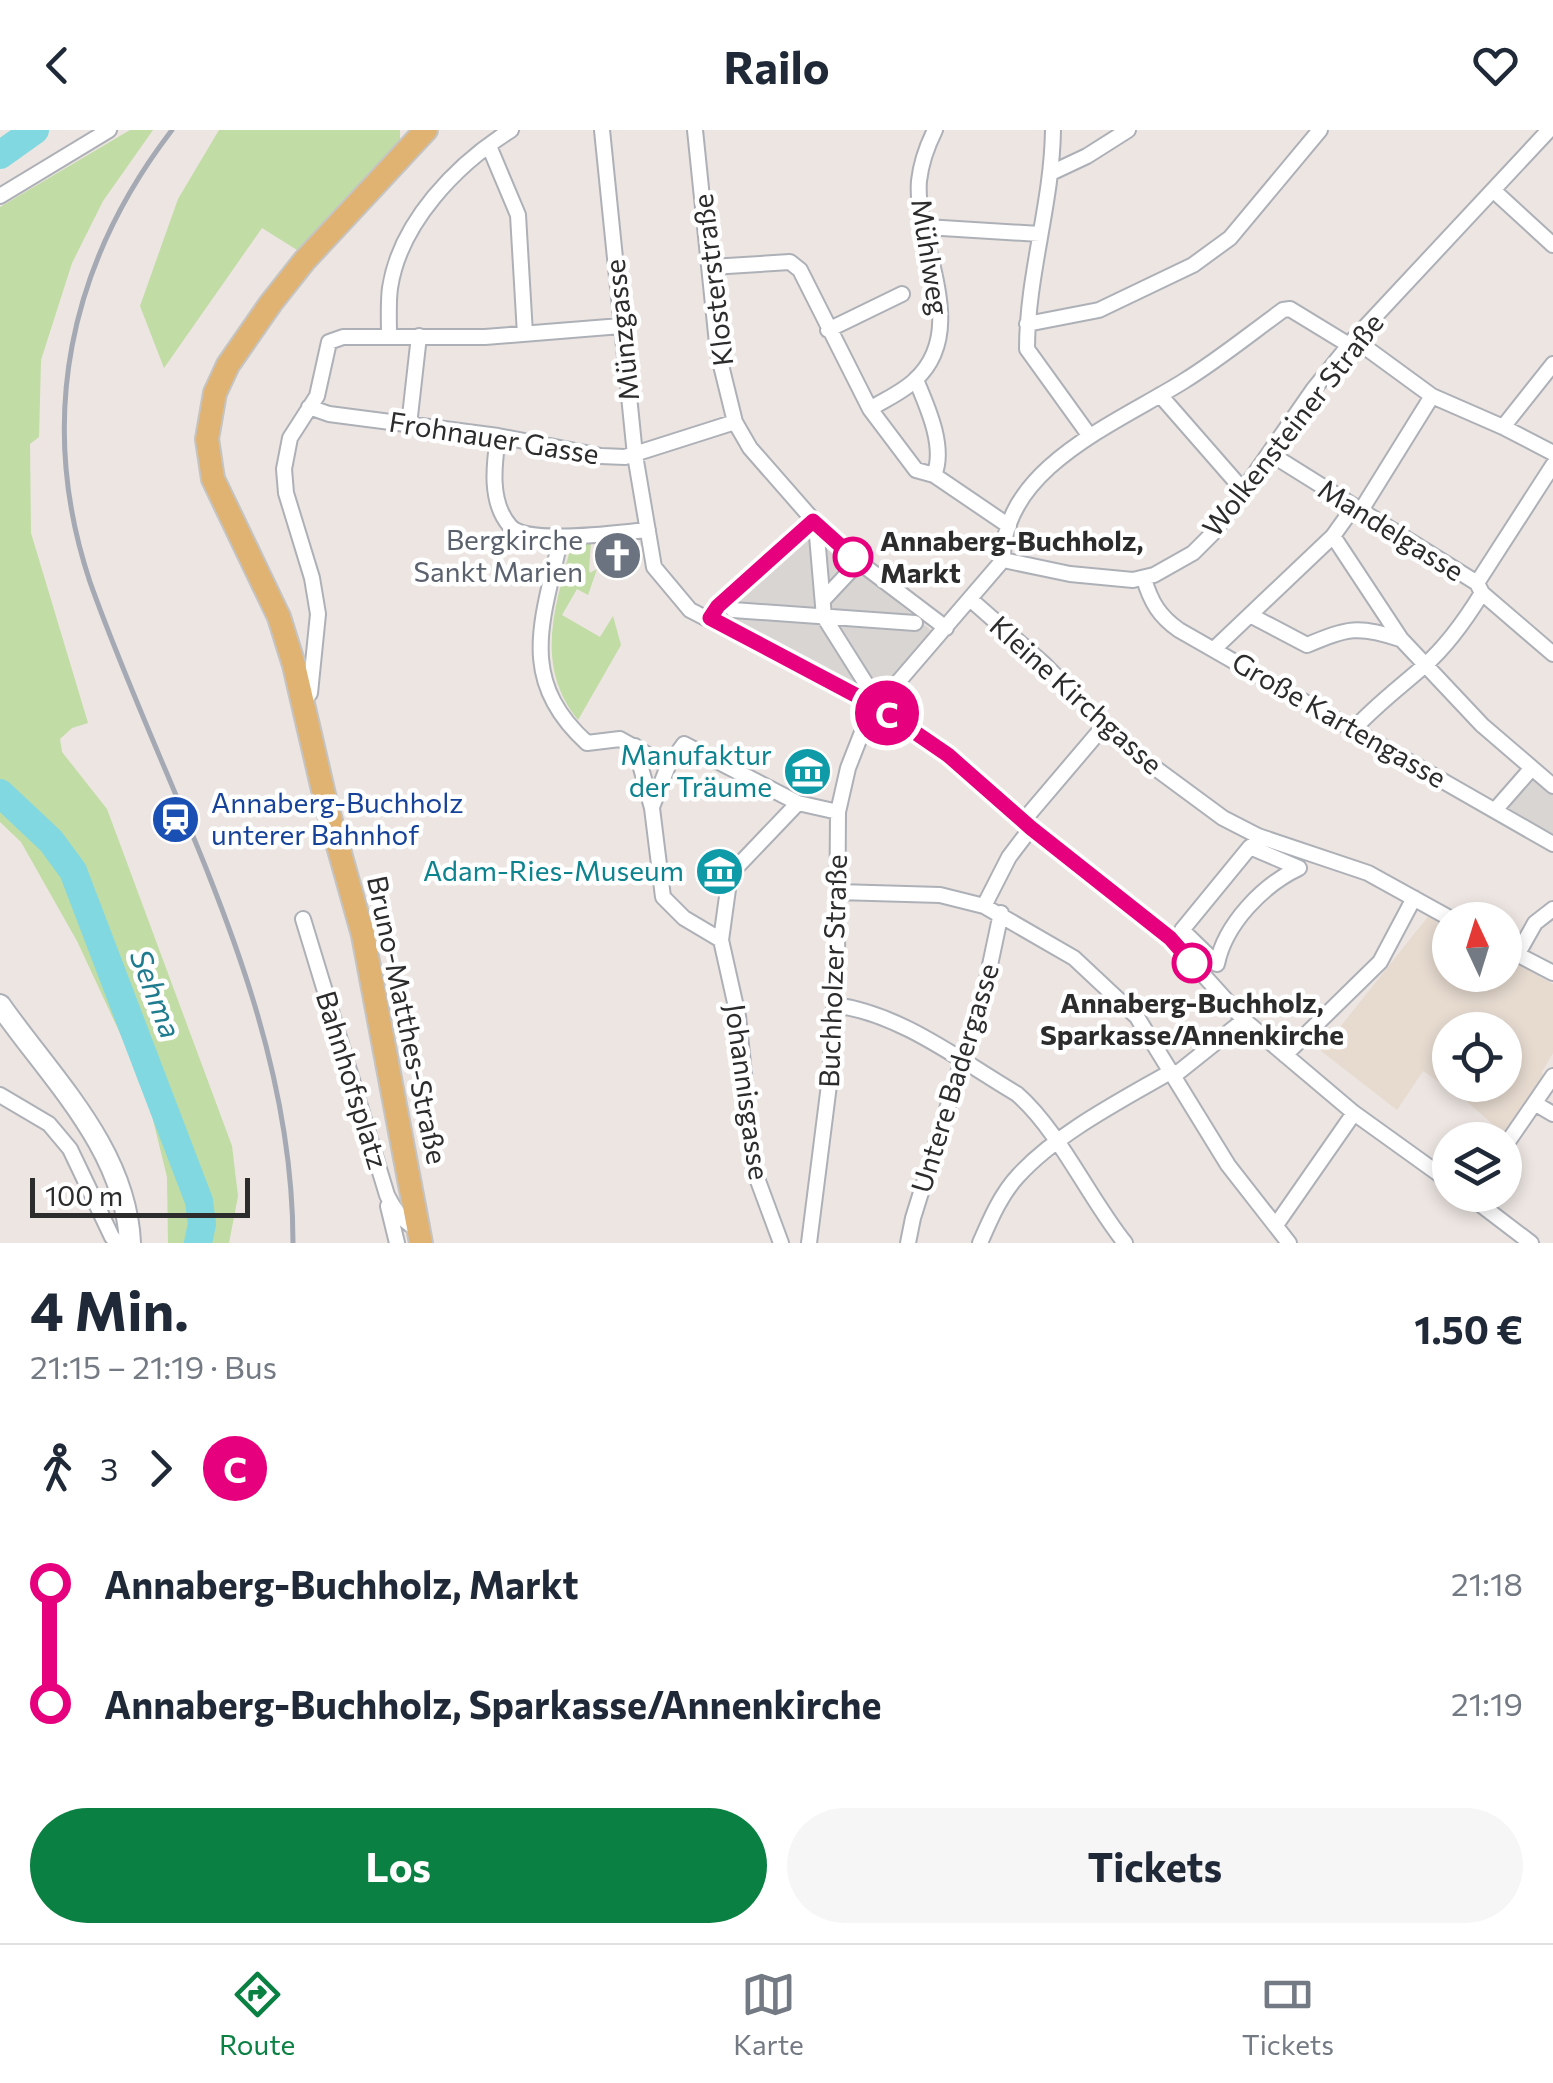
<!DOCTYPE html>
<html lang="de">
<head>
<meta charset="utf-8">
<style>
	body { margin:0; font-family:Commissioner,sans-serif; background:#f6f6f7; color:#1f2937; height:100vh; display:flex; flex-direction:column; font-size:38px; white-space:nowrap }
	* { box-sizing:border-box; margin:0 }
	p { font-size:32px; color:#747a83 }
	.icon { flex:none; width:55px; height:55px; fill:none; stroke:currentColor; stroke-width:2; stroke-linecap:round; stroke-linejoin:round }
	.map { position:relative; height:1113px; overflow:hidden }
	.drawer { display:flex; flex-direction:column; background:#fff; flex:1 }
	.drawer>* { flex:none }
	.badge { padding:0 20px; border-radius:32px; font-size:35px; line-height:65px }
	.needle { width:65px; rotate:356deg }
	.fabs { position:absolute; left:1432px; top:772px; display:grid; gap:20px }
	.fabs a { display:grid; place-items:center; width:90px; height:90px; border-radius:50%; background:#fff; box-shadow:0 5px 15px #0003; font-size:50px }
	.scale { position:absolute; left:30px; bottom:25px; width:220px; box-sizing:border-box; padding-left:10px; border:5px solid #2c2c2c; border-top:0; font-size:28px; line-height:35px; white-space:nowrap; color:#2c2c2c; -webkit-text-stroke:8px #fff; paint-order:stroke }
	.map>.badge { position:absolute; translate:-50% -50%; box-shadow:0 0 0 5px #fff }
	.legs { display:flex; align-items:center; gap:15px; height:110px; padding:0 30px; font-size:32px }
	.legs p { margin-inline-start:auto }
	.head { display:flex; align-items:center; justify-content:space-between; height:170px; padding:0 30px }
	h1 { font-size:55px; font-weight:700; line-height:75px }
	.action { display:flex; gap:20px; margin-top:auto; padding:20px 30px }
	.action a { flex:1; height:115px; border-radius:60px; background:#0b8043; color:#fff; font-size:40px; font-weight:700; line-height:115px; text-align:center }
	.action a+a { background:#f6f6f7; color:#1f2937 }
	ul { padding:0 30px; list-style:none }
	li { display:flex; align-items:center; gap:35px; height:120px; font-size:38px }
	li i { display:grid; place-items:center; width:15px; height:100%; margin:0 12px; background:currentColor }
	li i::after { content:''; width:25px; height:25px; margin:-12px; border:8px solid; border-radius:50%; background:#fff }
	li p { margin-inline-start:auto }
	li:first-child i { background:linear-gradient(#0000 50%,currentColor 0) }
	li:last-child i { background:linear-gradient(currentColor 50%,#0000 0) }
	header { display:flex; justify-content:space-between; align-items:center; height:130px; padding:0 30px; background:#fff; font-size:45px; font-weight:700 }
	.dock { display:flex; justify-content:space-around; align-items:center; height:140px; border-top:2px solid #e0e1e3; background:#fff; font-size:28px; color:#747a83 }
	.dock a { display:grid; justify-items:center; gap:5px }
	.dock .current { color:#0b8043 }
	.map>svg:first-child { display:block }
	.education { fill:#e7dbd0; fill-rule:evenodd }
	.green { fill:#c1dca4 }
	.plaza { fill:#d9d5d3 }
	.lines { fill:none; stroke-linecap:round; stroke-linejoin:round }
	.river { stroke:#81d8e1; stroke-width:28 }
	.street-casing { stroke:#adb1b7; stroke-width:18 }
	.secondary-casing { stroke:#adb1b7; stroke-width:24 }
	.primary-casing { stroke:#c4c4c4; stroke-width:26 }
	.street { stroke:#fff; stroke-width:14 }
	.secondary { stroke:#fff; stroke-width:20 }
	.primary { stroke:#e0b372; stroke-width:22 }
	.rail { stroke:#a4a9b4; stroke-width:5 }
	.line-1-casing { stroke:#fff; stroke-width:22 }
	.line-1 { stroke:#e6007e; stroke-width:15 }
	.stop-1-dot { fill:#fff; stroke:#e6007e; stroke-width:5 }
	.labels { text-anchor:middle; stroke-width:9; stroke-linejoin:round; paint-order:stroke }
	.street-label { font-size:28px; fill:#2c2c2c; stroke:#fff }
	.worship-label { font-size:28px; fill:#5b616d; stroke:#fff; text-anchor:end }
	.stop-label { font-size:28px; font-weight:bold; fill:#2c2c2c; stroke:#fff; text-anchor:start }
	.culture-label { font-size:28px; fill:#0d838f; stroke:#fff; text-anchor:end }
	.transit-label { font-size:28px; fill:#164399; stroke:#fff; text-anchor:start }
	.water-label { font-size:30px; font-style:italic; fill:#1f7b8e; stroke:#fff }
</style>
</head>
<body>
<header><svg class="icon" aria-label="back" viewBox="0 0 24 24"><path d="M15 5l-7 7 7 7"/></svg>Railo<svg class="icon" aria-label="heart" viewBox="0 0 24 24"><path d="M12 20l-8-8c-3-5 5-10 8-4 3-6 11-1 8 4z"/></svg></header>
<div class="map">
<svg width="1553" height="1113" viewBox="0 0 1553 1113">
	<rect width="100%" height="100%" fill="#ece5e1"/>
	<path class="education" d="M1430,784L1450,795V845H1505V826L1553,854V923L1542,942L1544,947L1505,1005L1464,969L1423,941L1397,980L1321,921ZM1450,900H1505V955H1450Z"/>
	<path class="green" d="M130,0H153L103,71L72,133L41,230L39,307L30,314L31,403L88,593L72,598L60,609L62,622L107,679L232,1016L238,1066L229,1113H168L167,1047L145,957L77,811L21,712L0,692V77Z
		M219,0H400V16L297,120L262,98L164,238L140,176L178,69Z
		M591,411L589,440L590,443L597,439L588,465L577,459L562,485L600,507L613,486L621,515L578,590C533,534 556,475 572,412Z"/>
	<path class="plaza" d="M811,401L932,501L876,570L728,486L725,476Z
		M1531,641L1553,657V712L1498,679Z"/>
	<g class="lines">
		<path class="river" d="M0,25L35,0
			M0,663L51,711L73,741L199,1071L202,1094L198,1113"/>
		<defs>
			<path id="street" d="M602,0L635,325L654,437L690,480L878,577L948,625L1031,698L1170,808L1244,890L1354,983L1450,1052
				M695,0L718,223L735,292L750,318L821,399L859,432L946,498
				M1053,0C1052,74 1027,145 1027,219L1089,305
				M489,16L518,85L525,204
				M1053,42L1087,26L1128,0
				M1493,60L1553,115
				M0,66L109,0
				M926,97L1040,104
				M711,137L790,132L800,140L870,279L916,340L934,345L1009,396
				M1027,194L1099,180L1193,135L1230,108L1320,0
				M828,200L902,164
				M389,205C389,189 388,173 390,158C400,92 457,34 511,0
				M1354,209L1432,266L1503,297L1553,323
				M916,250C927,276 946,317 934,345
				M1160,265L1243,360
				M309,277L329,284L498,306L601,326L625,327L735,292
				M870,279C884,270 903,262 915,250C972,198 914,112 919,51C921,33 927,16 935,0
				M409,295L419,206
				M1503,297L1553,234
				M498,306C494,335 489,372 510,396C528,416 622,402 648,400
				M1269,323L1477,453L1482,463L1553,524
				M1360,382L1432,266
				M817,406L824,487L875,568
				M1333,406L1401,509L1482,595L1553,656
				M561,407C543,489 516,549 587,613L620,609L668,636
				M1003,430L1070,444L1133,450L1154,445L1193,423L1215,401L1313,260L1354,209L1549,0
				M1003,430C1001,338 1119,292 1184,251C1218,230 1250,204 1283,180L1290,179L1349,215
				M1144,449C1151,472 1159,486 1179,500L1553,714
				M1477,453L1553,335
				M970,469L1044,534L1124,615L1223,688L1258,706L1368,743L1453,790
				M823,470L853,438
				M733,480L915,493
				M1250,485L1307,515C1348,498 1358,495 1400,509
				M711,488L718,476L813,391
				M1214,519L1333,406L1353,378
				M304,571L310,563L318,484L312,448L286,363L284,339L290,308L317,266L329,212L343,207H485L621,196
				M1354,599C1376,575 1399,558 1424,536C1447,516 1466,489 1482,463
				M635,616L652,678L663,767L684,788L721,810
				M652,677L668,636L684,614L798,673
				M1496,679L1531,639
				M1024,690L1103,597
				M1250,717L1299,738C1263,755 1225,794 1217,834L1182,800Z
				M838,762L940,765L984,776L1074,828L1137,887L1228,1035L1289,1113
				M984,776L1009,727L1031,698
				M303,789L387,1065C395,1081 403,1092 419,1100
				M1505,818L1553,843
				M1517,825L1535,793L1553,779
				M834,875C900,883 961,931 1017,964C1060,1002 1088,1067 1125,1113
				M1285,925L1380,832L1414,768
				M1175,945L1244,890
				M0,965L49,994L70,1019L112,1107L118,1113
				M1536,974L1553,984
				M1505,1016L1553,946
				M1468,1065L1531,1113
				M388,1076L397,1113
				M1276,1095L1354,983
				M781,1113L754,1040L738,886L721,810L729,752L734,740L798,673L838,682
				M809,1113L830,947L837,831L838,682L848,638L868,587L1003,430
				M908,1113L913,1088L986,854L1001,783
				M980,1113C990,1090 1001,1064 1018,1046C1057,1003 1122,970 1172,941"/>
			<path id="secondary" d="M0,875C51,948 126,1019 130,1113"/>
			<path id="primary" d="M421,1113L363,805L326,673L294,535L279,487L213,349L207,309L215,263L228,235L271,173L305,130L426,0"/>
		</defs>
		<use href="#street" class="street-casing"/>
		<use href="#secondary" class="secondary-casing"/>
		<use href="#primary" class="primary-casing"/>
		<use href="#street" class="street"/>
		<use href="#secondary" class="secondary"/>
		<use href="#primary" class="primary"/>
		<path class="rail" d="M172,0C69,134 36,290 90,452C167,669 293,876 293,1113"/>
	</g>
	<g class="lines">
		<defs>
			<path id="line-1" d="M853,427L813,391L718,476L710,488L878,577L948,625L1031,698L1170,808L1192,833"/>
		</defs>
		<use href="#line-1" class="line-1-casing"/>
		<use href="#line-1" class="line-1"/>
	</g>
	<defs>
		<symbol id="church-disc" viewBox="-11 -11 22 22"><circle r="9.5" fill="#6b7280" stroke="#fff"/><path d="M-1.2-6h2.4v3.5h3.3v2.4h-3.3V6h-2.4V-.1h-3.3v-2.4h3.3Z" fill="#fff"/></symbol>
		<symbol id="museum-disc" viewBox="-11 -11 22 22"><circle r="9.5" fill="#0f9aa8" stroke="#fff"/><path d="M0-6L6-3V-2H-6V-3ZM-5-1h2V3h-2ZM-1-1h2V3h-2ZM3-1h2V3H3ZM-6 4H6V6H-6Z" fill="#fff"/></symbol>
		<symbol id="station-disc" viewBox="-11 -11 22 22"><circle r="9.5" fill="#1a4fb4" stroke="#fff"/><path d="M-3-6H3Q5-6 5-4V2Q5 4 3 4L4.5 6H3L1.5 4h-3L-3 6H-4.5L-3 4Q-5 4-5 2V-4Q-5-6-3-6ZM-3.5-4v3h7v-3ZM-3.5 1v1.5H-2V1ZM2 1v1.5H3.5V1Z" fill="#fff"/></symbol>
	</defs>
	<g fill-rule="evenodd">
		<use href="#church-disc" x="590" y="398" width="55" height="55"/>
		<use href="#museum-disc" x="780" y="614" width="55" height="55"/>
		<use href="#station-disc" x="148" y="662" width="55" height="55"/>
		<use href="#museum-disc" x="692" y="714" width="55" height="55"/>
	</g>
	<g class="stop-1-dot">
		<circle cx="853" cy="427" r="18"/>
		<circle cx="1192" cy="833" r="18"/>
	</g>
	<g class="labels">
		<g class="street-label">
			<text transform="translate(930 127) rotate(81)" y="10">Mühlweg</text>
			<text transform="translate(713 150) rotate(-97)" y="10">Klosterstraße</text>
			<text transform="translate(622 200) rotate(-96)" y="10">Münzgasse</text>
			<text transform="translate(1293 295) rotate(-52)" y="10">Wolkensteiner Straße</text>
			<text transform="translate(494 308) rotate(9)" y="10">Frohnauer Gasse</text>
			<text transform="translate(1391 400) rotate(32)" y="10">Mandelgasse</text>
			<text transform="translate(1076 565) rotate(42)" y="10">Kleine Kirchgasse</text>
			<text transform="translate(1339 590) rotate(30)" y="10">Große Kartengasse</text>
			<text transform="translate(833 841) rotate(-88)" y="10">Buchholzer Straße</text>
			<text transform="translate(407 890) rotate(78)" y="10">Bruno-Matthes-Straße</text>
			<text transform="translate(955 948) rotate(-73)" y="10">Untere Badergasse</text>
			<text transform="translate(352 950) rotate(73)" y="10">Bahnhofsplatz</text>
			<text transform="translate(747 962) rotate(82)" y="10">Johannisgasse</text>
		</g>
		<g class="worship-label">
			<text x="583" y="420">Bergkirche<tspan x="583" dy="32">Sankt Marien</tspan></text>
		</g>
		<g class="stop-label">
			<text x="880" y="421">Annaberg-Buchholz,<tspan x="880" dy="32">Markt</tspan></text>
			<text x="1192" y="883" text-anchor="middle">Annaberg-Buchholz,<tspan x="1192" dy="32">Sparkasse/Annenkirche</tspan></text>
		</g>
		<g class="culture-label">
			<text x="772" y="635">Manufaktur<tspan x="772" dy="32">der Träume</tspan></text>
			<text x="684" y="751">Adam-Ries-Museum</text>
		</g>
		<g class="transit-label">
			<text x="211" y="683">Annaberg-Buchholz<tspan x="211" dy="32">unterer Bahnhof</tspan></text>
		</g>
		<g class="water-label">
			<text transform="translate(155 864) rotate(69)" y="10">Sehma</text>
		</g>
	</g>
</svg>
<div class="fabs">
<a><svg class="needle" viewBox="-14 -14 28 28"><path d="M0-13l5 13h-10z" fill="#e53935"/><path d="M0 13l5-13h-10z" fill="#747a83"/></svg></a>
<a><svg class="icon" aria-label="locate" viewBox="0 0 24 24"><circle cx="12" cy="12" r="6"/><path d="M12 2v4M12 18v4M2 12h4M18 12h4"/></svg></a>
<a><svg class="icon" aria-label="layers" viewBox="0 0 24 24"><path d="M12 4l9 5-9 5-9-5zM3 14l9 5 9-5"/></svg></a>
</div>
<div class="scale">100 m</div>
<b class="badge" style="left:887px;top:583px;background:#e6007e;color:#fff">C</b>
</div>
<section class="drawer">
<div class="head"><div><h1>4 Min.</h1><p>21:15 – 21:19 · Bus</p></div><b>1.50 €</b></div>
<div class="legs"><svg class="icon" aria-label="walk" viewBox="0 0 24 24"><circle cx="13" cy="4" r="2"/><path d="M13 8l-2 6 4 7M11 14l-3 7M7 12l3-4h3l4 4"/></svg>3<svg class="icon" aria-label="forward" viewBox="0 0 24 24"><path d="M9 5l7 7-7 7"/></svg><b class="badge" style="background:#e6007e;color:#fff">C</b></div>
<ul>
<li><i style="color:#e6007e"></i><b>Annaberg-Buchholz, Markt</b><p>21:18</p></li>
<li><i style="color:#e6007e"></i><b>Annaberg-Buchholz, Sparkasse/Annenkirche</b><p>21:19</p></li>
</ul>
<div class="action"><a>Los</a><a>Tickets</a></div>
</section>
<nav class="dock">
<a class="current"><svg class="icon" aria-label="directions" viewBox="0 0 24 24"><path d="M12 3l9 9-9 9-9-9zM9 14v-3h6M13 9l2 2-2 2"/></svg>Route</a>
<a><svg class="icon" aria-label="map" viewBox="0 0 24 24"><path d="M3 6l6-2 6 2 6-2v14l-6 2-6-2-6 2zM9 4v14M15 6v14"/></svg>Karte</a>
<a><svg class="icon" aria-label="tickets" viewBox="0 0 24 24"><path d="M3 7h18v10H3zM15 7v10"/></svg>Tickets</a>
</nav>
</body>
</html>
